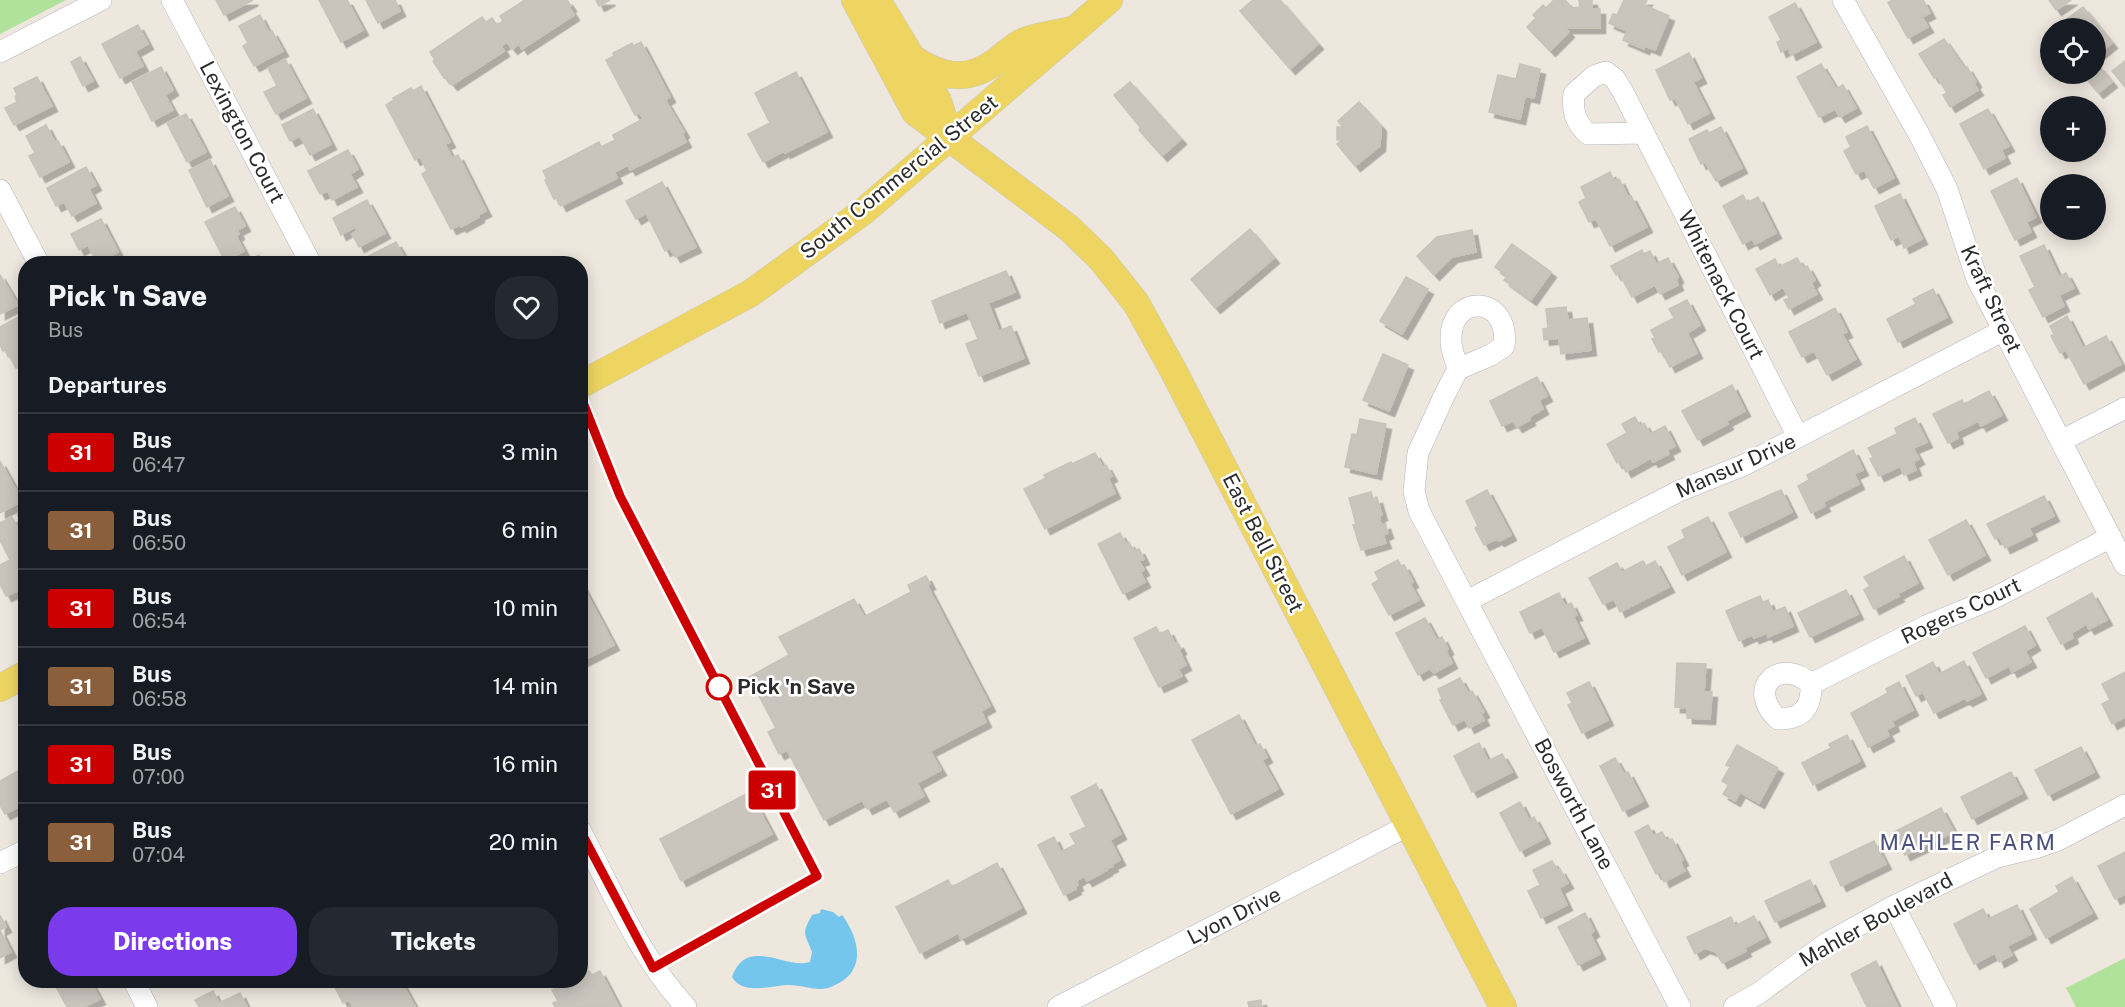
<!DOCTYPE html>
<html lang="en">
<head>
<meta charset="utf-8">
<style>
	body { margin:0; font-family:"Public Sans",sans-serif; background:#242831; color:#f1f3f6; height:100vh; display:flex; flex-direction:column; font-size:22px; white-space:nowrap }
	* { box-sizing:border-box; margin:0 }
	p { font-size:20px; color:#9ea1a6 }
	.icon { flex:none; width:33px; height:33px; fill:none; stroke:currentColor; stroke-width:2; stroke-linecap:round; stroke-linejoin:round }
	.map { position:relative; flex:1; overflow:hidden }
	.side { position:absolute; left:18px; top:256px; width:570px; height:732px; display:flex; flex-direction:column; background:#171b24; border-radius:24px; box-shadow:0 3px 15px #0003 }
	.side>* { flex:none }
	.badge { padding:0 12px; border-radius:4px; font-size:21px; line-height:39px }
	.tools { position:absolute; left:2040px; top:18px; display:grid; gap:12px }
	.tools a { display:grid; place-items:center; width:66px; height:66px; border-radius:50%; background:#171b24; box-shadow:0 3px 15px #0003; font-size:30px }
	.map>.badge { position:absolute; translate:-50% -50%; box-shadow:0 0 0 3px #fff }
	h2 { padding:0 30px; font-size:22px; line-height:54px }
	.round { display:grid; place-items:center; flex:none; width:63px; height:63px; border-radius:24px; background:#242831 }
	.headline { display:flex; align-items:center; justify-content:space-between; height:102px; padding:0 30px }
	h1 { font-size:28px; font-weight:800; line-height:45px }
	.button { display:flex; gap:12px; margin-top:auto; padding:12px 30px }
	.button a { flex:1; height:69px; border-radius:24px; background:#7c3aed; color:#fff; font-size:24px; font-weight:800; line-height:69px; text-align:center }
	.button a+a { background:#242831; color:#f1f3f6 }
	ul { padding:0; list-style:none }
	li { display:flex; align-items:center; gap:18px; height:78px; padding:0 30px; border-top:2px solid #363941 }
	li div { flex:1 }
	li b { display:block; font-size:22px }
	li em { font-style:normal }
	li .badge { min-width:66px; font-weight:700; text-align:center }
	.map>svg:first-child { display:block }
	.green { fill:#b0e29c }
	.water { fill:#74c6ec }
	.building { fill:#c9c5bd; stroke:#c8c3b8; stroke-width:1.5; filter:url(#shadow) }
	.lines { fill:none; stroke-linecap:round; stroke-linejoin:round }
	.minor-casing { stroke:#b2b4bf; stroke-width:22 }
	.major-casing { stroke:#c8c8c8; stroke-width:28 }
	.minor { stroke:#fff; stroke-width:21 }
	.major { stroke:#eed562; stroke-width:27 }
	.line-casing { stroke:#fff; stroke-width:14 }
	.line { stroke:#c00; stroke-width:9 }
	.stop-dot { fill:#fff; stroke:#c00; stroke-width:3 }
	.labels { text-anchor:middle; stroke-width:5; stroke-linejoin:round; paint-order:stroke }
	.street-label { font-size:21px; fill:#2c2c2c; stroke:#fff }
	.stop-label { font-size:21px; font-weight:bold; fill:#2c2c2c; stroke:#fff; text-anchor:start }
	.neighbourhood-label { font-size:22px; letter-spacing:1.5px; fill:#4d527c; stroke:#fff }
</style>
</head>
<body>
<div class="map">
<svg width="2125" height="1007" viewBox="0 0 2125 1007">
	<defs>
		<filter id="shadow"><feDropShadow dx="5.5" dy="5.5" stdDeviation="0" flood-color="#0004"/></filter>
	</defs>
	<rect width="100%" height="100%" fill="#ede7de"/>
	<path class="green" d="M0,0H66L0,34Z
		M2125,958V1007H2076L2066,988Z"/>
	<path class="water" d="M821,909L833,912L839,917L842,915C858,936 867,968 839,983C833,986 828,989 821,989C811,989 800,985 789,985C772,985 743,996 732,977C747,935 785,970 810,962L812,952C805,933 801,935 812,915L820,913Z"/>
	<path class="building" d="M216,0H253L224,15Z
		M319,0H347L363,30L341,42Z
		M366,0H395L400,11L378,23Z
		M525,0H567L571,6L569,7L574,15L522,49L519,44L512,49L507,42L501,46L504,51L452,85L446,77L444,78L433,61L435,60L430,52L482,17L486,22L492,18L497,25L503,21L500,16Z
		M596,0H610L599,6Z
		M1253,0H1280L1318,44L1290,69L1240,11Z
		M1554,0H1565L1572,8L1580,7L1579,0H1592V9H1600V28H1565L1569,32L1550,51L1527,27L1536,18L1533,15L1543,5L1546,8Z
		M1624,0H1647L1644,5L1669,16L1655,50L1645,46L1644,49L1623,40L1627,31L1609,23L1613,14L1617,15Z
		M1892,0H1923L1930,13L1922,17L1928,27L1908,38L1888,3Z
		M2049,0H2071L2056,10Z
		M1795,3L1816,42L1791,55L1788,48L1781,52L1777,42L1781,40L1769,17Z
		M2083,7L2112,43L2096,56V28H2074L2067,19Z
		M260,15L269,33L272,31L283,51L254,66L243,46L248,43L239,26Z
		M138,25L148,44L135,51L143,66L120,78L102,44Z
		M1944,39L1965,69L1967,67L1976,82L1974,84L1978,90L1950,107L1943,95L1947,93L1937,76L1934,78L1919,54Z
		M641,42L670,97L665,100L684,132L682,134L686,142L630,170L628,165L614,172L617,178L561,206L557,198L554,199L545,180L547,179L543,171L599,142L601,147L615,140L613,135L643,119L640,113L635,115L606,60L614,56L613,53L632,43L633,46Z
		M1689,53L1701,78L1693,82L1709,113L1688,124L1675,98L1670,100L1656,70Z
		M80,57L93,81L83,86L71,62Z
		M285,59L306,98L276,114L264,92L277,86L268,68Z
		M2125,61V87L2112,71Z
		M1520,64L1540,69L1534,98L1525,96L1520,119L1489,112L1498,75L1516,79Z
		M1821,64L1836,89L1843,85L1856,108L1840,117L1835,109L1819,117L1797,77Z
		M2099,66L2112,82L2098,93L2085,77L2090,74H2096V69Z
		M161,67L173,90L165,95L173,110L152,121L132,82Z
		M796,72L827,132L785,153L784,151L763,162L748,134L770,123L755,93Z
		M37,77L52,106L14,125L5,108L17,102L15,97L17,95L14,88Z
		M1130,82L1181,139L1162,156L1139,130L1140,127L1114,95Z
		M421,86L450,142L445,144L452,158L458,155L486,211L478,215L479,217L461,227L460,225L451,229L422,174L427,171L420,157L415,160L386,105L394,100L393,98L411,88L413,91Z
		M1359,102L1381,126L1380,146L1355,166L1337,144L1342,140H1337V127H1343L1338,121Z
		M313,109L331,144L310,155L300,136L290,141L282,125Z
		M1988,109L2009,146L2001,150L2005,158L1984,169L1960,124Z
		M186,114L206,152L187,162L167,123Z
		M46,125L55,142L58,141L69,162L40,177L29,156L35,153L26,136Z
		M1867,126L1894,178L1874,188L1864,170L1856,174L1844,151L1851,147L1846,137Z
		M1721,127L1742,168L1716,181L1705,162L1701,164L1689,139L1707,130L1709,133Z
		M348,150L358,169L350,174L357,187L332,200L328,191L320,194L308,171Z
		M210,160L228,196L207,207L189,170Z
		M86,167L96,185L89,189L96,203L72,216L64,202L56,206L47,188Z
		M1610,172L1614,181L1619,179L1628,197L1631,196L1647,227L1610,246L1596,219L1589,222L1579,202L1586,198L1581,187Z
		M2017,178L2036,217L2026,222L2031,232L2015,240L1991,191Z
		M662,182L696,247L675,257L670,248L665,251L646,213L636,219L626,201Z
		M1900,194L1922,239L1904,248L1899,236L1891,240L1875,206Z
		M1743,195L1747,203L1758,197L1776,233L1755,244L1752,239L1743,244L1723,206Z
		M367,200L385,233L359,247L352,234L357,231L355,227L341,235L333,218Z
		M235,207L245,226L237,230L239,234L236,236L244,251L225,261L205,222Z
		M101,219L118,252L97,263L88,245L79,250L71,234Z
		M1250,229L1274,258L1215,308L1191,279Z
		M1472,230L1476,252L1452,257L1434,275L1417,256L1437,237Z
		M396,242L408,264H369L365,258Z
		M1512,244L1551,272L1531,300L1504,280L1507,276L1495,267Z
		M2044,245L2059,277L2066,273L2074,288L2059,295L2064,306L2043,317L2029,290L2035,287L2020,256Z
		M1642,250L1644,254L1650,251L1656,264L1668,258L1678,277L1676,280L1678,285L1660,294L1655,285L1632,297L1619,273L1616,275L1611,266Z
		M259,255L264,264H243Z
		M1797,258L1803,268L1807,266L1815,280L1811,283L1817,294L1789,309L1784,300L1789,298L1783,287L1770,295L1756,269L1775,259L1779,267Z
		M1006,271L1015,292L988,303L999,331L1011,326L1024,358L979,376L966,344L978,339L967,312L940,323L932,301Z
		M0,275L18,305L0,314Z
		M1406,277L1428,289L1402,334L1380,321Z
		M1933,289L1947,317L1898,342L1887,319L1916,304L1913,299Z
		M1687,300L1700,325L1687,333L1697,353L1670,367L1661,350L1659,352L1652,339L1655,338L1651,330L1674,318L1669,309Z
		M1566,307L1568,320L1587,318L1591,350L1561,354L1559,338L1544,340L1543,329L1548,328L1546,309Z
		M1835,308L1847,332L1842,334L1856,359L1827,375L1814,351L1802,357L1789,332Z
		M22,315L26,322V363L16,368L6,350L3,351L0,345V327Z
		M2067,316L2083,348L2106,336L2121,364L2084,384L2066,350L2060,353L2051,336L2054,334L2050,326Z
		M1383,354L1408,365L1389,411L1363,400Z
		M1537,377L1547,396L1539,400L1543,409L1529,417L1530,420L1517,427L1513,421L1502,426L1490,401Z
		M1732,385L1745,411L1726,421L1728,424L1698,440L1682,411Z
		M1989,391L2002,415L1981,426L1978,421L1956,432L1958,438L1948,443L1933,414L1962,400L1964,404Z
		M1635,417L1640,426L1644,423L1650,434L1665,426L1675,446L1667,450L1669,454L1653,462L1651,458L1626,472L1620,461L1617,463L1607,444L1627,433L1622,424Z
		M1915,418L1927,442L1913,448L1919,459L1913,462L1916,470L1904,475L1900,466L1879,476L1870,459L1873,457L1868,448L1897,434L1895,428Z
		M1360,419L1386,424L1376,474L1345,467L1352,434L1357,435Z
		M1853,450L1863,470L1854,474L1859,484L1823,502L1825,506L1811,513L1798,486L1809,480L1807,475Z
		M1095,453L1103,467L1106,465L1112,476L1108,478L1115,493L1045,529L1024,489L1046,478L1044,475L1071,462L1072,464Z
		M0,461L22,501L0,513Z
		M1487,490L1511,535L1499,541L1497,539L1484,545L1475,528L1478,526L1466,501Z
		M1781,490L1792,512L1741,537L1729,513Z
		M1371,492L1373,499L1377,498L1382,515L1379,516L1381,525L1385,524L1388,533L1383,535L1386,543L1361,550L1353,525L1356,524L1349,498Z
		M2044,496L2054,516L2029,528L2032,535L2005,548L1999,537L1995,539L1987,524Z
		M26,510V530L25,531L17,514Z
		M12,517L26,543V591L24,592L22,589L6,596L0,584V565L10,560L0,540V523Z
		M1708,517L1726,552L1682,575L1668,547L1685,538L1682,530Z
		M1966,520L1985,555L1948,575L1929,540Z
		M1120,533L1126,544L1129,542L1134,551L1139,549L1144,559L1139,561L1144,570L1140,572L1145,582L1123,594L1098,544Z
		M1904,556L1918,583L1897,594L1899,596L1874,609L1864,590L1870,586L1864,577Z
		M1398,560L1401,566L1404,565L1413,582L1410,584L1419,600L1389,615L1372,584L1379,580L1375,572Z
		M1643,561L1646,566L1655,561L1669,587L1620,612L1614,599L1603,604L1589,578L1617,563L1622,572Z
		M926,576L930,584L927,585L990,706L981,711L986,722L930,751L941,770L917,783L924,796L894,812L887,799L867,809L862,800L824,820L787,750L779,754L768,732L776,728L749,677L789,655L779,637L854,599L864,617L911,592L908,585Z
		M580,581L614,645L580,662Z
		M1846,590L1858,614L1810,637L1798,613Z
		M1559,593L1565,606L1571,603L1577,615L1573,616L1584,638L1554,652L1542,627L1530,633L1520,612Z
		M2092,593L2107,620L2089,629L2086,624L2071,633L2073,638L2061,644L2047,618Z
		M1760,596L1763,603L1768,600L1773,612L1785,607L1793,626L1768,637L1767,633L1754,638L1752,635L1739,641L1726,611Z
		M1425,618L1437,640L1442,637L1448,649L1446,651L1452,663L1434,673L1430,668L1418,675L1396,633Z
		M2025,626L2035,645L2025,651L2031,662L2012,672L2009,666L1986,678L1973,653Z
		M1156,627L1160,634L1168,630L1175,644L1178,643L1181,649L1179,650L1186,665L1178,669L1182,676L1159,687L1134,638Z
		M1964,661L1981,694L1967,701L1965,698L1934,713L1923,692L1916,696L1906,676L1933,662L1939,674Z
		M1677,663L1706,664L1704,692H1712L1710,719L1687,718V708L1675,707Z
		M2125,672V717L2112,724L2102,704L2110,700L2102,684Z
		M1460,678L1468,693L1472,691L1484,712L1481,714L1484,720L1469,728L1465,719L1453,725L1440,700L1442,699L1438,689Z
		M1589,682L1608,720L1582,733L1568,705L1572,703L1567,693Z
		M1899,682L1913,710L1892,721L1894,726L1886,730L1889,736L1868,747L1851,713L1888,693L1886,689Z
		M1239,715L1255,746L1260,744L1267,757L1262,760L1278,789L1231,814L1192,740Z
		M1847,735L1860,761L1813,785L1802,763L1831,748L1829,744Z
		M1479,743L1488,761L1502,754L1512,772L1472,792L1454,756Z
		M1737,745L1778,768L1759,803L1740,792L1735,801L1723,794L1729,785L1722,781L1730,767L1726,765Z
		M2081,747L2094,772L2048,795L2035,770Z
		M1615,758L1624,774L1628,772L1643,801L1623,811L1600,766Z
		M25,767L26,803L5,814L0,805V781Z
		M2011,772L2022,793L1972,819L1961,797Z
		M1096,784L1121,834L1110,840L1120,860L1112,864L1113,866L1106,869L1107,870L1087,881L1084,876L1076,881L1078,885L1075,887L1076,889L1064,895L1038,845L1054,837L1061,852L1076,844L1070,834L1086,827L1071,797Z
		M750,792L772,834L681,881L660,839Z
		M1520,802L1529,820L1534,817L1545,838L1520,851L1500,813Z
		M1941,808L1954,832L1905,855L1894,832Z
		M1648,825L1654,836L1662,832L1667,841L1672,839L1683,860L1680,862L1685,871L1664,882L1660,872L1656,874L1635,832Z
		M1874,841L1886,864L1841,886L1830,862Z
		M2125,852V894L2115,899L2098,866Z
		M1552,861L1558,871L1560,869L1568,883L1559,888L1567,905L1541,918L1528,891L1540,885L1533,870Z
		M997,863L1021,908L961,939L958,933L920,953L896,907L948,880L952,887Z
		M2072,877L2092,913L2046,938L2030,909L2059,892L2056,886Z
		M1810,880L1820,901L1775,922L1765,901Z
		M2017,905L2031,934L2007,946L2012,955L1999,962L1995,953L1974,964L1954,924L1983,909L1988,919Z
		M1585,913L1594,931L1590,934L1600,954L1578,965L1558,927Z
		M0,915L6,927L0,930Z
		M1754,916L1765,937L1744,948L1746,951L1722,963L1716,952L1705,948L1695,954L1687,937L1731,917L1735,926Z
		M0,930L11,952L0,958Z
		M1876,961L1885,980L1898,1007H1867L1851,974Z
		M589,971L592,975L600,971L619,1007H555L553,1003L558,1001L552,990L570,981H580V975Z
		M53,981H90L100,999L84,1007H67Z
		M338,981H401L415,1007H353L349,1000L343,1003L335,987L340,984Z
		M213,991L219,1003L240,993L247,1007H199L195,1000Z
		M1261,1000L1262,1007H1249L1248,1002Z"/>
	<g class="lines">
		<defs>
			<path id="minor" d="M172,0L311,264
				M1843,0L1920,136L1947,189L1977,279L2125,565
				M0,52L101,0
				M1644,133L1588,134C1575,122 1572,111 1574,94L1594,76L1606,72L1615,79L1623,92L1798,437
				M0,190L39,264
				M1458,369C1456,361 1451,350 1451,341C1449,292 1511,295 1504,346L1491,355L1458,369L1444,396L1418,453L1414,491L1419,511L1680,1007
				M2061,441L2125,408
				M1467,601L1679,491L1744,465L2004,330
				M1811,684C1812,708 1802,719 1778,719C1745,688 1780,656 1811,684L1926,626L1994,598L2111,537
				M580,830C612,891 639,956 686,1007
				M0,863L26,850
				M1894,906L1946,1007
				M134,981L147,1007
				M1058,1007L1409,825
				M1734,1007L1759,993L1827,943L1894,906L1997,857L2035,848L2058,840L2125,805"/>
			<path id="major" d="M855,0L915,112L1069,228L1101,259L1136,303L1172,368L1503,1007
				M877,0L938,101L950,138
				M912,58C942,78 968,83 998,60C1006,54 1016,44 1025,41C1039,35 1056,34 1071,30
				M580,385L751,293L864,211L1109,0
				M0,688L26,674"/>
		</defs>
		<use href="#minor" class="minor-casing"/>
		<use href="#major" class="major-casing"/>
		<use href="#minor" class="minor"/>
		<use href="#major" class="major"/>
	</g>
	<g class="lines">
		<defs>
			<path id="line" d="M580,395L620,496L817,876L653,968L580,830"/>
		</defs>
		<use href="#line" class="line-casing"/>
		<use href="#line" class="line"/>
	</g>
	<circle class="stop-dot" cx="719" cy="687" r="12"/>
	<g class="labels">
		<g class="street-label">
			<text transform="translate(242 132) rotate(62)" y="7">Lexington Court</text>
			<text transform="translate(899 177) rotate(-39)" y="7">South Commercial Street</text>
			<text transform="translate(1721 285) rotate(63)" y="7">Whitenack Court</text>
			<text transform="translate(1991 299) rotate(65)" y="7">Kraft Street</text>
			<text transform="translate(1736 466) rotate(-24)" y="7">Mansur Drive</text>
			<text transform="translate(1263 543) rotate(63)" y="7">East Bell Street</text>
			<text transform="translate(1961 611) rotate(-25)" y="7">Rogers Court</text>
			<text transform="translate(1574 804) rotate(62)" y="7">Bosworth Lane</text>
			<text transform="translate(1234 916) rotate(-27)" y="7">Lyon Drive</text>
			<text transform="translate(1876 920) rotate(-29)" y="7">Mahler Boulevard</text>
		</g>
		<g class="stop-label">
			<text x="737" y="694">Pick 'n Save</text>
		</g>
		<g class="neighbourhood-label">
			<text x="1968" y="850">MAHLER FARM</text>
		</g>
	</g>
</svg>
<div class="tools">
<a><svg class="icon" aria-label="locate" viewBox="0 0 24 24"><circle cx="12" cy="12" r="6"/><path d="M12 2v4M12 18v4M2 12h4M18 12h4"/></svg></a>
<a>+</a>
<a>−</a>
</div>
<b class="badge" style="left:772px;top:790px;background:#c00;color:#fff">31</b>
<section class="side">
<div class="headline"><div><h1>Pick 'n Save</h1><p>Bus</p></div><a class="round"><svg class="icon" aria-label="heart" viewBox="0 0 24 24"><path d="M12 20l-8-8c-3-5 5-10 8-4 3-6 11-1 8 4z"/></svg></a></div>
<h2>Departures</h2>
<ul>
<li><span class="badge" style="background:#c00;color:#fff">31</span><div><b>Bus</b><p>06:47</p></div><em>3 min</em></li>
<li><span class="badge" style="background:#8b5e3c;color:#fff">31</span><div><b>Bus</b><p>06:50</p></div><em>6 min</em></li>
<li><span class="badge" style="background:#c00;color:#fff">31</span><div><b>Bus</b><p>06:54</p></div><em>10 min</em></li>
<li><span class="badge" style="background:#8b5e3c;color:#fff">31</span><div><b>Bus</b><p>06:58</p></div><em>14 min</em></li>
<li><span class="badge" style="background:#c00;color:#fff">31</span><div><b>Bus</b><p>07:00</p></div><em>16 min</em></li>
<li><span class="badge" style="background:#8b5e3c;color:#fff">31</span><div><b>Bus</b><p>07:04</p></div><em>20 min</em></li>
</ul>
<div class="button"><a>Directions</a><a>Tickets</a></div>
</section>
</div>
</body>
</html>
